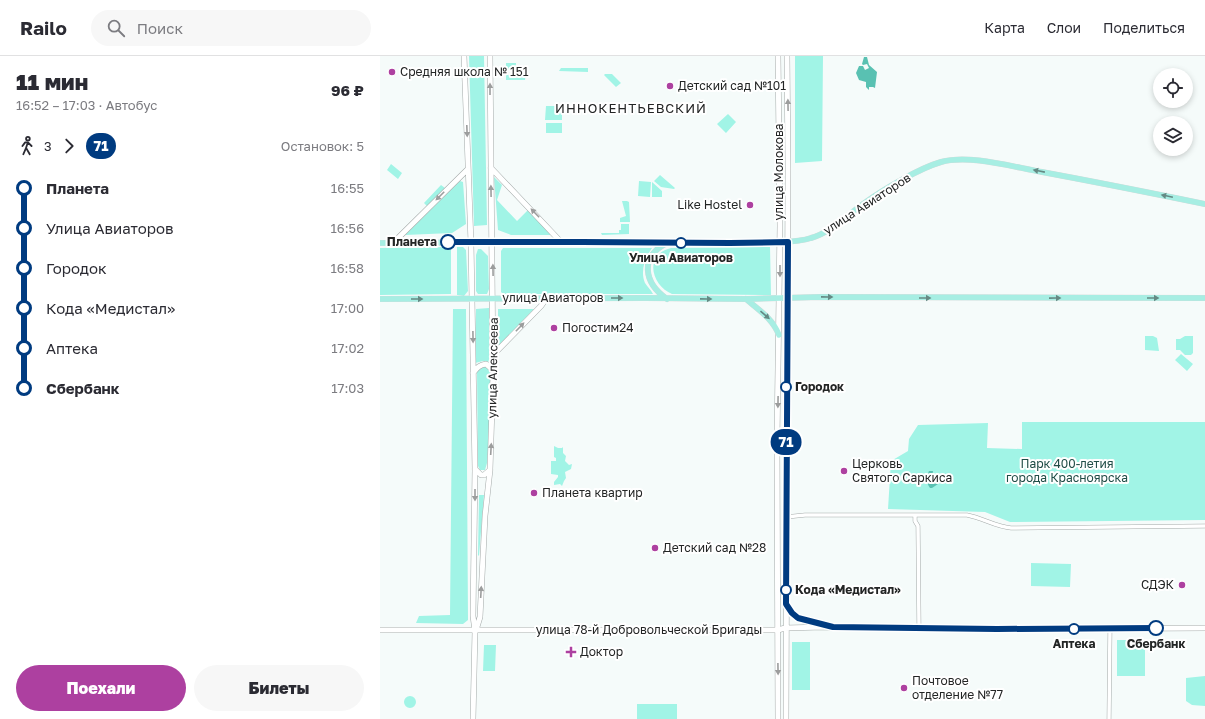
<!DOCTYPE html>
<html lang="ru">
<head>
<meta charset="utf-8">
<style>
	body { margin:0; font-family:"Golos Text",sans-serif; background:#f7f7f7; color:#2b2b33; height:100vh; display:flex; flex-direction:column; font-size:15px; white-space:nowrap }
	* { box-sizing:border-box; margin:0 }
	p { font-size:13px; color:#7c7c81 }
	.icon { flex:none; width:22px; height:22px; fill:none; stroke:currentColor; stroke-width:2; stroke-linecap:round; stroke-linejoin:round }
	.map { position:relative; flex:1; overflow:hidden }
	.drawer { display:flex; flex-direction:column; background:#fff; width:380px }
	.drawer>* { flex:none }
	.badge { padding:0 8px; border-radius:13px; font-size:14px; line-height:26px }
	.controls { position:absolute; left:773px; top:12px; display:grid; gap:8px }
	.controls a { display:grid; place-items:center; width:40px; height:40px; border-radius:50%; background:#fff; box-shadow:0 2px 6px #0003; font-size:20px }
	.map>.badge { position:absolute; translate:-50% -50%; box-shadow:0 0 0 2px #fff }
	.legs { display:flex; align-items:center; gap:6px; height:44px; padding:0 16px; font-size:13px }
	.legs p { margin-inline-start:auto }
	.overview { display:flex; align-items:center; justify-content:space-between; height:68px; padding:0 16px }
	h1 { font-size:22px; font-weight:800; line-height:30px }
	.cta { display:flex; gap:8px; margin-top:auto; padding:8px 16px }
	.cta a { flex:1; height:46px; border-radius:24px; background:#ad40a0; color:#fff; font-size:16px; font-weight:800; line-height:46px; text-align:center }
	.cta a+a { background:#f7f7f7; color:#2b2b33 }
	ul { padding:0 16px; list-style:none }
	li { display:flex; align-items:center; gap:14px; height:40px; font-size:15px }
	li i { display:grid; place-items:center; width:6px; height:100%; margin:0 5px; background:currentColor }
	li i::after { content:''; width:10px; height:10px; margin:-5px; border:3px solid; border-radius:50%; background:#fff }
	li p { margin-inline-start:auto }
	li:first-child i { background:linear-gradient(#0000 50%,currentColor 0) }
	li:last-child i { background:linear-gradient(currentColor 50%,#0000 0) }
	header { display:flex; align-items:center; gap:24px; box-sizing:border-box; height:56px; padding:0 20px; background:#fff; border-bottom:1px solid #e1e1e2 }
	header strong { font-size:19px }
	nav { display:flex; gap:22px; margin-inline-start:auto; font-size:14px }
	.search { width:280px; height:36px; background:#f7f7f7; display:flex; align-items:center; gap:10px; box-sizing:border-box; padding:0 14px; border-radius:22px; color:#7c7c81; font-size:15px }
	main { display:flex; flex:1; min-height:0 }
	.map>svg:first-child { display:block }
	.green { fill:#a1f4e6 }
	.water { fill:#59c1b2 }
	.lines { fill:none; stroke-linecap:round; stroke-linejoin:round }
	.street-casing { stroke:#a4aaa9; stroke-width:4.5 }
	.secondary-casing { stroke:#a4aaa9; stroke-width:6 }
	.primary-casing { stroke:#d7d8d8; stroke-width:6 }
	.street { stroke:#fff; stroke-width:3.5 }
	.secondary { stroke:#fff; stroke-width:5 }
	.primary { stroke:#a7eee3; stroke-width:5.5 }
	.oneway { fill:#9c9d9d }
	.oneway2 { fill:#658a84 }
	.line-1-casing { stroke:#fff; stroke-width:9 }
	.line-1 { stroke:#003b80; stroke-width:6 }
	.poi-dot { fill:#ad40a0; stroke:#fff; stroke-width:1.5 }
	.stop-1-dot { fill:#fff; stroke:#003b80; stroke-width:2 }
	.labels { text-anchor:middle; stroke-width:4; stroke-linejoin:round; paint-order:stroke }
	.poi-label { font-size:12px; fill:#232525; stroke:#fff; text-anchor:start }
	.street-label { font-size:12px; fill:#232525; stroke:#fff }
	.stop-label { font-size:12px; font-weight:bold; fill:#232525; stroke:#fff }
	.park-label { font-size:12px; fill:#204d47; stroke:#fff }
	.neighbourhood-label { font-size:13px; letter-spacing:1px; fill:#232525; stroke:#fff }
</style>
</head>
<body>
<header>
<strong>Railo</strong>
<div class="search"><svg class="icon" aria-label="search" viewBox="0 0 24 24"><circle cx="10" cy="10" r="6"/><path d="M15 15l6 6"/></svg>Поиск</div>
<nav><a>Карта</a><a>Слои</a><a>Поделиться</a></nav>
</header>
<main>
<section class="drawer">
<div class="overview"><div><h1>11 мин</h1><p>16:52 – 17:03 · Автобус</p></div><b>96 ₽</b></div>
<div class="legs"><svg class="icon" aria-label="walk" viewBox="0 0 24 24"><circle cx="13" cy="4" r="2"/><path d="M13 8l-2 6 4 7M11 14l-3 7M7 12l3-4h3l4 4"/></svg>3<svg class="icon" aria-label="forward" viewBox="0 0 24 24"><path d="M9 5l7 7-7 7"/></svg><b class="badge" style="background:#003b80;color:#fff">71</b><p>Остановок: 5</p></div>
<ul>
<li><i style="color:#003b80"></i><b>Планета</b><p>16:55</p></li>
<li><i style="color:#003b80"></i><span>Улица Авиаторов</span><p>16:56</p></li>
<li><i style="color:#003b80"></i><span>Городок</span><p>16:58</p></li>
<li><i style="color:#003b80"></i><span>Кода «Медистал»</span><p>17:00</p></li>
<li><i style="color:#003b80"></i><span>Аптека</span><p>17:02</p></li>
<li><i style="color:#003b80"></i><b>Сбербанк</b><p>17:03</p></li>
</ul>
<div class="cta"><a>Поехали</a><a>Билеты</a></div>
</section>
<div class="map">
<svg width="825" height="663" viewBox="0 0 825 663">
	<rect width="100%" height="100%" fill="#f5fbfa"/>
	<path class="green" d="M89,0H104L107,169L94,170Z
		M415,0H443L442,105L415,107Z
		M126,7H136V11H147V15H136L134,12H130L126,15Z
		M181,12H208V16L179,15Z
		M136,16L146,17L145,24H126V18L131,20L134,19Z
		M225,18H232L241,27L236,31L224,19Z
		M166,50H182V64H165Z
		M348,58L356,66L346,77L337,68Z
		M166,67H182V77H166Z
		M11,108L22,117L18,123L7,114Z
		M280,119L295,132L294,133L281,131L274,125Z
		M114,121L122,129L117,144L137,165L148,154L171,179H131L118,174Z
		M80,125L83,126L86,168L72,177L25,179Z
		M259,125L271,126L270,141L258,140Z
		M272,126L282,135V141H272Z
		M61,129L65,132L47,150L44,147Z
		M242,145H247L249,146L250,166H240V162L246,160Z
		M241,168H249V178L222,179L221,177H239V174H241Z
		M71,191V238L0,239V192Z
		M77,191H83L86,194L88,235L84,240L77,239Z
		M390,191L391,239L292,238C277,232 266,211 279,198C282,195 287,193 291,192Z
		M123,192H272C265,202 260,215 265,227C267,230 271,234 273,238H123L121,236V195Z
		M98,193H101L108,200L109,233L107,238H98L96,235V199Z
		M109,252V306L103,305L95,307L96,253Z
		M73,253H86L88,564L83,568L36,567L39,560L70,559Z
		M118,253H154L118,290Z
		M765,280H773L777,282L779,295L765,294Z
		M805,280H813V297L811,299H805L800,294H796V283H800Z
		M801,298L813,308L807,315L795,304Z
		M103,310L107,311L110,314V358L107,407L105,414H100L98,410L97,315Z
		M642,366H825V464L630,466L605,456L508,453L511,405L528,395L529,383L538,369L608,367L607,392L642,393Z
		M174,390L178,392H182L183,391V397L186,400L185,405L189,409L192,408L191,413L185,416L186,422L184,425L182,430L180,428L174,429V426L178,421V419L171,418V405H176V402L174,401Z
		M99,439H104L99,500L98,499Z
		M651,507L691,508L690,531L651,530Z
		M737,584H786V592H765V620H737Z
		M412,586H430V634H412Z
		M104,589H116L115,615H103Z
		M825,620V650L812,649L806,645V622Z
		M24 646a6 6 0 1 1 12 0a6 6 0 1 1-12 0Z
		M257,648H297V663H257Z"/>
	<path class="water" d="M484,1H487L489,9L497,16L495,32L493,31H489V34L486,31V26L479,24L476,17L479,10H483L485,14L489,12L487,8L483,9L482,8Z
		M549,415H553L552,422L558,425V428L552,432H550C546,426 546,422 549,415Z"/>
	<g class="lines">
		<defs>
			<path id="street" d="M535,459V465L538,470L539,572
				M406,461L425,459H587C603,462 616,471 631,472L825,470
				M729,663L730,572"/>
			<path id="secondary" d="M84,0L91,187L95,413L93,560L95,575L93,663
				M111,112L181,186
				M14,186L88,113
				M113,299L161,250L166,243
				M93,317C97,312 99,309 106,308L113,314
				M95,413L101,419H104L110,414
				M406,548C417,566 427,565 446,570
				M0,574H398L405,572L444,571L617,573L825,572
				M96,574L100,561L105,460L110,414L113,319L110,0
				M398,663L397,383L400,170L398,0
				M406,663L408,112L407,0"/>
			<path id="primary" d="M0,187L202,186L392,187C405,186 419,186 431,182C452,176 468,158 486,146C504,133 540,112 561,106C589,98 633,111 662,116C716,126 771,137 825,148
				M287,187C259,201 264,227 287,243
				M0,243L265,242L366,243L441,241L825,242
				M366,243C379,254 393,263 399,279"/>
		</defs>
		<use href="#street" class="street-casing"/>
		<use href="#secondary" class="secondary-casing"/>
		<use href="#primary" class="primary-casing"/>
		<use href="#street" class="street"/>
		<use href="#secondary" class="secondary"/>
		<use href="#primary" class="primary"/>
	</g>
	<defs><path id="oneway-solid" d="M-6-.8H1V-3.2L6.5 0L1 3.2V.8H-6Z"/></defs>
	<g class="oneway">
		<use href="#oneway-solid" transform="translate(110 33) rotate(-90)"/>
		<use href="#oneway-solid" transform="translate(408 49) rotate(-91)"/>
		<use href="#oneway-solid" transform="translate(87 75) rotate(88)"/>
		<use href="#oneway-solid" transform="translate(111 135) rotate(-91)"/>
		<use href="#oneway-solid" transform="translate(60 140) rotate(135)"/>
		<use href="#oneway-solid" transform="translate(155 157) rotate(-134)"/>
		<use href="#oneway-solid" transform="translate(113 214) rotate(-91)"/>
		<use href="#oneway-solid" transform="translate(400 215) rotate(90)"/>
		<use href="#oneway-solid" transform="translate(140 271) rotate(-46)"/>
		<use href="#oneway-solid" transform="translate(93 281) rotate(89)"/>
		<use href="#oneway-solid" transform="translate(398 346) rotate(91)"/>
		<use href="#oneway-solid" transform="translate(111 393) rotate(-87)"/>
		<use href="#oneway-solid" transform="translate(95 439) rotate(90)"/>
		<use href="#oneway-solid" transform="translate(101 536) rotate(-87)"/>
		<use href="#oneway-solid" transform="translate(398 613) rotate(89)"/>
	</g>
	<g class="oneway2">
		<use href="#oneway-solid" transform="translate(659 115) rotate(-169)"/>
		<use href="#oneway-solid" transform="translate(787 140) rotate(-168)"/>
		<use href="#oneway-solid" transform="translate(447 241) rotate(1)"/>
		<use href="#oneway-solid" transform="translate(237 242)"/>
		<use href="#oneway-solid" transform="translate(545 242)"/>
		<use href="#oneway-solid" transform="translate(675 242) rotate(-1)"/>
		<use href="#oneway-solid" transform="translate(773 242)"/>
		<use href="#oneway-solid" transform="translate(37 243)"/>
		<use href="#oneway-solid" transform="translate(326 243) rotate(1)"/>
		<use href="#oneway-solid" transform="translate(385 259) rotate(41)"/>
	</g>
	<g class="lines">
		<defs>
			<path id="line-1" d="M68,186H202L350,187L408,186L406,548L412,557L418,562L453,571L617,573L776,572"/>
		</defs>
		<use href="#line-1" class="line-1-casing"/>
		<use href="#line-1" class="line-1"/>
	</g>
	<g class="poi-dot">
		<circle cx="12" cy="16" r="4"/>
		<circle cx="290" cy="30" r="4"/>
		<circle cx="370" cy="149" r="4"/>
		<circle cx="174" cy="272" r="4"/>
		<circle cx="464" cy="415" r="4"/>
		<circle cx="154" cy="437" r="4"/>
		<circle cx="275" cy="492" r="4"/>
		<circle cx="802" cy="529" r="4"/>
		<path d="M189 590h4v4h4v4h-4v4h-4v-4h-4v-4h4z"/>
		<circle cx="524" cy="632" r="4"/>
	</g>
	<g class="stop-1-dot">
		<circle cx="68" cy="186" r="7"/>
		<circle cx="301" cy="187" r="5"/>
		<circle cx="406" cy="331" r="5"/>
		<circle cx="406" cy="534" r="5"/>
		<circle cx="776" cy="572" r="7"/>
		<circle cx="694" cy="573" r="5"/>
	</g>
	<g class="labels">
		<g class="poi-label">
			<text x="20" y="20">Средняя школа № 151</text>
			<text x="298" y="34">Детский сад №101</text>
			<text x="362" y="153" text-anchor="end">Like Hostel</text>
			<text x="182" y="276">Погостим24</text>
			<text x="472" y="412">Церковь<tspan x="472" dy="14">Святого Саркиса</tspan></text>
			<text x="162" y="441">Планета квартир</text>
			<text x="283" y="496">Детский сад №28</text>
			<text x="794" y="533" text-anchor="end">СДЭК</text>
			<text x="200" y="600">Доктор</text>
			<text x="532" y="629">Почтовое<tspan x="532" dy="14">отделение №77</tspan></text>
		</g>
		<g class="street-label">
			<text transform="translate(399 116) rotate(-90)" y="4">улица Молокова</text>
			<text transform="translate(487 148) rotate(-33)" y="4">улица Авиаторов</text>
			<text x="173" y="246">улица Авиаторов</text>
			<text transform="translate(113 312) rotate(-89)" y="4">улица Алексеева</text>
			<text x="269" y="578">улица 78-й Добровольческой Бригады</text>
		</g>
		<g class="stop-label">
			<text x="57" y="190" text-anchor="end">Планета</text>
			<text x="301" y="206">Улица Авиаторов</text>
			<text x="415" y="335" text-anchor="start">Городок</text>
			<text x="415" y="538" text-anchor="start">Кода «Медистал»</text>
			<text x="694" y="592">Аптека</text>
			<text x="776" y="592">Сбербанк</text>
		</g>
		<g class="park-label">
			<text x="687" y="412">Парк 400-летия<tspan x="687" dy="14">города Красноярска</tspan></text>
		</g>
		<g class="neighbourhood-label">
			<text x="251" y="57">ИННОКЕНТЬЕВСКИЙ</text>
		</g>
	</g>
</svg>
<div class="controls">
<a><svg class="icon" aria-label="locate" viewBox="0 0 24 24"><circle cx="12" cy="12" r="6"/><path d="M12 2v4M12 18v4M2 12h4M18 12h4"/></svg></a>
<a><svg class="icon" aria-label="layers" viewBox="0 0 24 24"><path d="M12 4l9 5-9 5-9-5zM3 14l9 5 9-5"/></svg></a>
</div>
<b class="badge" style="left:406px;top:386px;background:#003b80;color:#fff">71</b>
</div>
</main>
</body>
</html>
